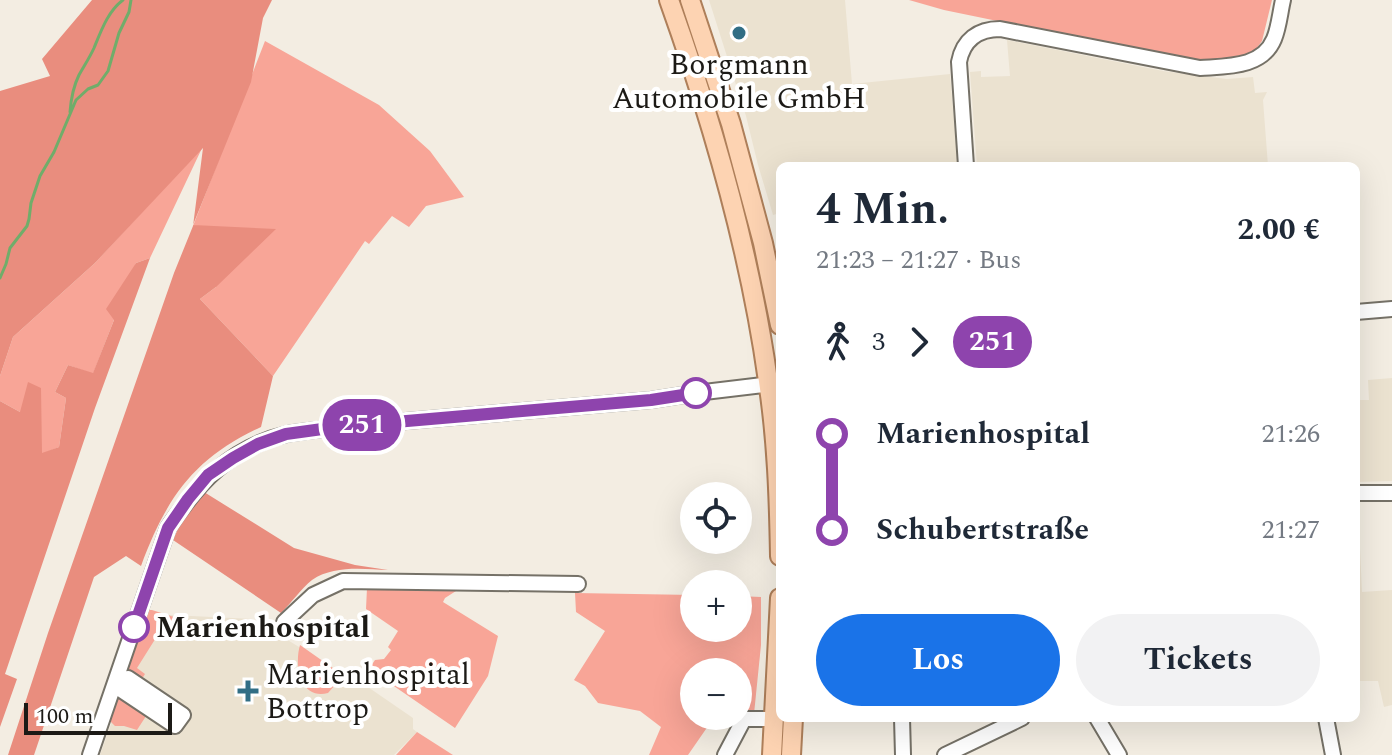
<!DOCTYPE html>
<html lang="de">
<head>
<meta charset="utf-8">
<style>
	body { margin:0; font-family:Spectral,serif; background:#f2f2f3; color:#1f2937; height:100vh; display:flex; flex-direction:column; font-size:30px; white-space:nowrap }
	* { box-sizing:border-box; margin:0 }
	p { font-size:26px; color:#747a83 }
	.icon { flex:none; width:44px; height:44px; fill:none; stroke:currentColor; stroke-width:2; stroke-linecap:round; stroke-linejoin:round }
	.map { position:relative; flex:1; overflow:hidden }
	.sheet { position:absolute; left:776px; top:162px; width:584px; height:560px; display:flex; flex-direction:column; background:#fff; border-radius:12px; box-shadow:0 8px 32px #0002 }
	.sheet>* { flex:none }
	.badge { padding:0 16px; border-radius:26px; font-size:28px; line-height:52px }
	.fabs { position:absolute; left:680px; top:482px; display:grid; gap:16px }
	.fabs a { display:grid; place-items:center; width:72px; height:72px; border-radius:50%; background:#fff; box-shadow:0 8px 32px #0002; font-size:40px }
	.scale { position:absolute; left:24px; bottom:20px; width:148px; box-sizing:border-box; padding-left:8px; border:4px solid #1c1a16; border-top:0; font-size:22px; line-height:28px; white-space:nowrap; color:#1c1a16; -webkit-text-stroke:6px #fff; paint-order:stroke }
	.map>.badge { position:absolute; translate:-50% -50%; box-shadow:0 0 0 4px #fff }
	.legs { display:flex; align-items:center; gap:12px; height:88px; padding:0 40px; font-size:26px }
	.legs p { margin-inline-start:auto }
	.head { display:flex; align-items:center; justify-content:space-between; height:136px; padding:0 40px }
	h1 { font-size:44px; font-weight:700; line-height:60px }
	.cta { display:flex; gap:16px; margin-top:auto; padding:16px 40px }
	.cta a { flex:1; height:92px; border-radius:48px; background:#1a73e8; color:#fff; font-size:32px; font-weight:700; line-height:92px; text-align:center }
	.cta a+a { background:#f2f2f3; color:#1f2937 }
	ul { padding:0 40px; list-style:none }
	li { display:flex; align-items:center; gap:28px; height:96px; font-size:30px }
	li i { display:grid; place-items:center; width:12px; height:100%; margin:0 10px; background:currentColor }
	li i::after { content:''; width:20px; height:20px; margin:-10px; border:6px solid; border-radius:50%; background:#fff }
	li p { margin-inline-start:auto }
	li:first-child i { background:linear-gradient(#0000 50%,currentColor 0) }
	li:last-child i { background:linear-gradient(currentColor 50%,#0000 0) }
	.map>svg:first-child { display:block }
	.built { fill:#ebe2d0 }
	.green { fill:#f8a597 }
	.forest { fill:#e98d7e }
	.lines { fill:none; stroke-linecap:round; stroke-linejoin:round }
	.stream { stroke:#70ad6a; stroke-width:3 }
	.minor-casing { stroke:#757167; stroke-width:18 }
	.major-casing { stroke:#ae7f5a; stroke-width:22 }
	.minor { stroke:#fff; stroke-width:14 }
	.major { stroke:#fdd3b2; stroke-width:18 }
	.line-1-casing { stroke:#fff; stroke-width:18 }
	.line-1 { stroke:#8e44ad; stroke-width:12 }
	.poi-dot { fill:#316e85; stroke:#fff; stroke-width:3 }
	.stop-1-dot { fill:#fff; stroke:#8e44ad; stroke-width:4 }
	.labels { text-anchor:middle; stroke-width:8; stroke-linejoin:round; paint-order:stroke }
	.poi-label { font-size:30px; fill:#1c1a16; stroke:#fff }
	.stop-label { font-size:30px; font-weight:bold; fill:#1c1a16; stroke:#fff; text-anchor:start }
</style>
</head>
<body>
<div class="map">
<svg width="1392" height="755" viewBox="0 0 1392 755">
	<rect width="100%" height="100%" fill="#f3ede2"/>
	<path class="built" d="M709,0H845L852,84L950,74L958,166H780V213L773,215L758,165L746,116Z
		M1007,40L1163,71L1227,79L1253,77L1255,93L1267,92L1263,100L1268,166H977L970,72L981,71V77L1010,76Z
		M1392,378V481L1356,482V400H1369L1368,380Z
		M1356,504H1358L1362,592L1392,590V705L1384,707L1378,681H1356Z
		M150,614L253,619L345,675L349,674L413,718V729L417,732L394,755H100Z"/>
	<path class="green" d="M909,0H1272L1262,41L1253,53L1233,59L1187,60L944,10Z
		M265,41L379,105L430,151L464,197L426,206L409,227L392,216L369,244L365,241L273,376L200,299L216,287L193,226Z
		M203,146L150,258L136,263L93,374L68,365L55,392L66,398L59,447L42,454L20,412L0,401V376L13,337L95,263Z
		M367,588L456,591L445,598L443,602L498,636L488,676L455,728L369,669L375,660L384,659L391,650L388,647L398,631L366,609Z
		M575,593L694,595V628H738V596L761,597V645L754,714H738V672H694V716H715L688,755H649L661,727L640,711L598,703L585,686L574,680L605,631L576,612Z
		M148,610H152L177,618L165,636L159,633L137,668L145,674L140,682L126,674Z
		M300,645L337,671L336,684L328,693C300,700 294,666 300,645Z
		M120,694L148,713L137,730L124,726H115L110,721Z
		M417,732L453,755H396Z"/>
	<path class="forest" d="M92,0H272L263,18L251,82L193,225L276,229L216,287L200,299L273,376L261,427C194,458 166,498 141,566L126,556L94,577L34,755H8L48,633L174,273L193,226L203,148L95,263L13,337L0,376V91L50,76L42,59Z
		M150,258L95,408L5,674L17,679L0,727V401L20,412L28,382L41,388L42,453L59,447L66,398L55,392L68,365L93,373L114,320L106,309L136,263Z
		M204,492L294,548L355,565L388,570C363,569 334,565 312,580C301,589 291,603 281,613L173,540L181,522Z"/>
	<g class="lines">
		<path class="stream" d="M70,112C71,99 73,87 79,75C84,66 90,57 94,48C101,31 108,11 123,0
			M0,278L6,264L10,248L27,226L29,219L31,203L40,176L54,152L76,100L88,89L98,85L108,71L119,33L129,12L131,0"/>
		<defs>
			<path id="minor" d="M966,166L959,62C963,40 978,29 1000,29L1200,68C1227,66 1262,68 1274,39C1279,27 1280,13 1283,0
				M1356,312L1392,309
				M1356,493H1392
				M284,622L313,595L343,581L578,584
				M128,678L183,715L175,726L121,690Z
				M902,718L903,755
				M1097,718L1119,755
				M1326,718L1333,755
				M90,755L168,528C198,483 231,447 287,434C303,431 320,430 337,427L651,400L696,393L780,383
				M725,755L744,719H774
				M945,755L1022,718"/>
			<path id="major" d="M669,0C713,123 750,251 768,381C777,439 779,498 780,556
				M690,0L731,124L763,243L780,325
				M772,755L780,598
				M791,755L793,718"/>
		</defs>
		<use href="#minor" class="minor-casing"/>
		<use href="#major" class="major-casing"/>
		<use href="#minor" class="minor"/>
		<use href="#major" class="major"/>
	</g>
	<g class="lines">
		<defs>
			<path id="line-1" d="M134,627L168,528L188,499L208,475L233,458L258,444L286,434L337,427L651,400L696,393"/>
		</defs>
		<use href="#line-1" class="line-1-casing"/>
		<use href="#line-1" class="line-1"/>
	</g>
	<g class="poi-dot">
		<circle cx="739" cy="33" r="8"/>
		<path d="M244 679h8v8h8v8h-8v8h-8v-8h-8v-8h8z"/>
	</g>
	<g class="stop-1-dot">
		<circle cx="696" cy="393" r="14"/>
		<circle cx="134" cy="627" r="14"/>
	</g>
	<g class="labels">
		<g class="poi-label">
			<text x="739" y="74">Borgmann<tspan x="739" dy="34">Automobile GmbH</tspan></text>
			<text x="266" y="684" text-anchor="start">Marienhospital<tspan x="266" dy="34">Bottrop</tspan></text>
		</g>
		<g class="stop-label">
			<text x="156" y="637">Marienhospital</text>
		</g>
	</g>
</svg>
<div class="fabs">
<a><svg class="icon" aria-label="locate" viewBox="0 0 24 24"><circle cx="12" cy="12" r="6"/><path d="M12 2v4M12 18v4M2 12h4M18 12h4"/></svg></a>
<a>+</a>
<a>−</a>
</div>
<div class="scale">100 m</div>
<b class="badge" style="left:362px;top:425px;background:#8e44ad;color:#fff">251</b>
<section class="sheet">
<div class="head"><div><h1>4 Min.</h1><p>21:23 – 21:27 · Bus</p></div><b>2.00 €</b></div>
<div class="legs"><svg class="icon" aria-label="walk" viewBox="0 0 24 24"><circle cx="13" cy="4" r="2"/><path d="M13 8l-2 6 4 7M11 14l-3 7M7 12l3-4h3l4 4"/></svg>3<svg class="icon" aria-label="forward" viewBox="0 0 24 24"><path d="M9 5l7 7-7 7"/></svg><b class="badge" style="background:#8e44ad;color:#fff">251</b></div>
<ul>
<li><i style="color:#8e44ad"></i><b>Marienhospital</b><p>21:26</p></li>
<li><i style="color:#8e44ad"></i><b>Schubertstraße</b><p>21:27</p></li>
</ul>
<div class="cta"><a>Los</a><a>Tickets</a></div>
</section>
</div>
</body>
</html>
